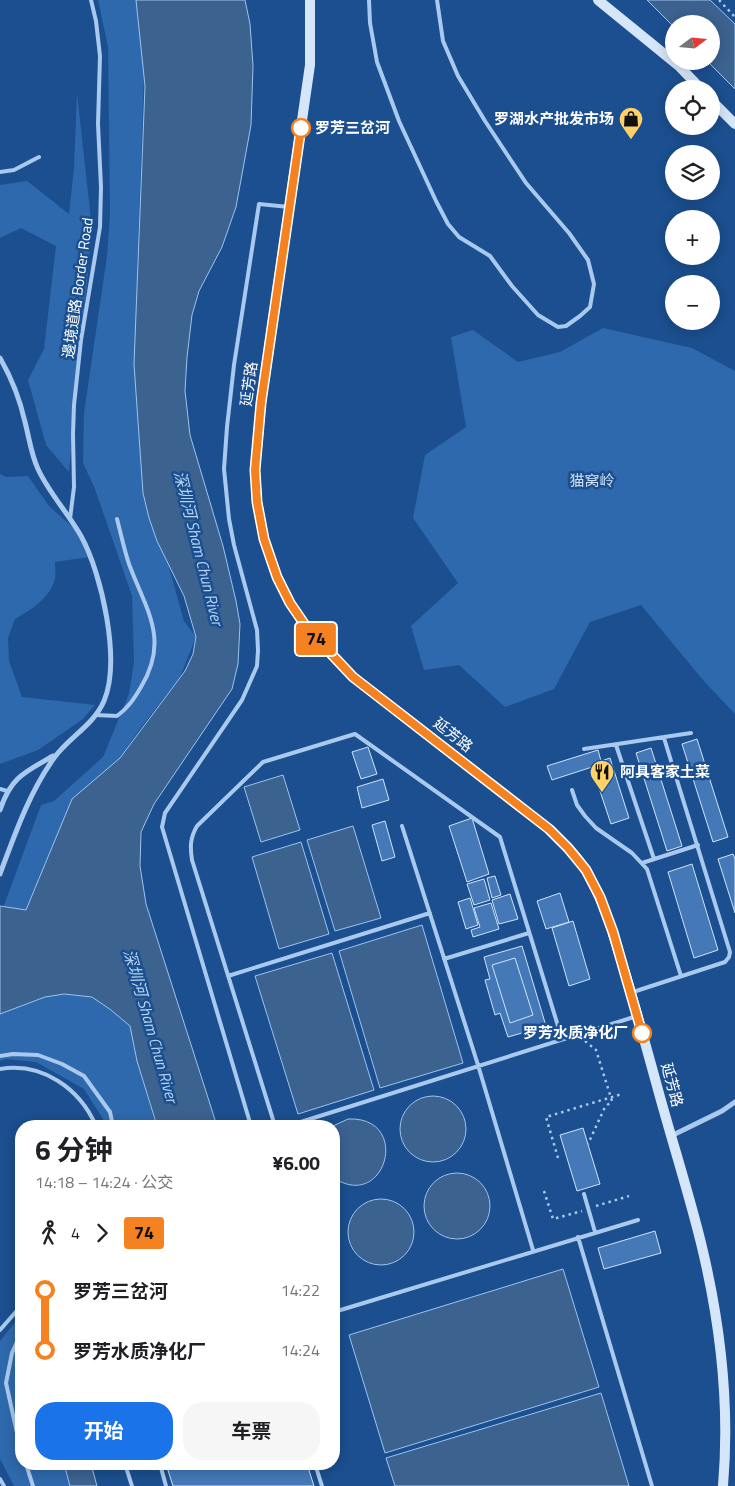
<!DOCTYPE html>
<html lang="zh">
<head>
<meta charset="utf-8">
<style>
	body { margin:0; font-family:"Titillium Web","Noto Sans SC",sans-serif; background:#f6f6f6; color:#202124; height:100vh; display:flex; flex-direction:column; font-size:19px; white-space:nowrap }
	* { box-sizing:border-box; margin:0 }
	p { font-size:16px; color:#757577 }
	.icon { flex:none; width:28px; height:28px; fill:none; stroke:currentColor; stroke-width:2; stroke-linecap:round; stroke-linejoin:round }
	.map { position:relative; flex:1; overflow:hidden }
	.drawer { position:absolute; left:15px; top:1120px; width:325px; height:350px; display:flex; flex-direction:column; background:#fff; border-radius:20px; box-shadow:0 2px 12px #0003 }
	.drawer>* { flex:none }
	.badge { padding:0 10px; border-radius:4px; font-size:18px; line-height:32px }
	.needle { width:32px; rotate:74deg }
	.controls { position:absolute; left:665px; top:15px; display:grid; gap:10px }
	.controls a { display:grid; place-items:center; width:55px; height:55px; border-radius:50%; background:#fff; box-shadow:0 2px 12px #0003; font-size:25px }
	.map>.badge { position:absolute; translate:-50% -50%; box-shadow:0 0 0 2px #fff }
	.legs { display:flex; align-items:center; gap:8px; height:55px; padding:0 20px; font-size:16px }
	.legs p { margin-inline-start:auto }
	.head { display:flex; align-items:center; justify-content:space-between; height:85px; padding:0 20px }
	h1 { font-size:28px; font-weight:700; line-height:38px }
	.action { display:flex; gap:10px; margin-top:auto; padding:10px 20px }
	.action a { flex:1; height:58px; border-radius:20px; background:#1a73e8; color:#fff; font-size:20px; font-weight:700; line-height:58px; text-align:center }
	.action a+a { background:#f6f6f6; color:#202124 }
	ul { padding:0 20px; list-style:none }
	li { display:flex; align-items:center; gap:18px; height:60px; font-size:19px }
	li i { display:grid; place-items:center; width:8px; height:100%; margin:0 6px; background:currentColor }
	li i::after { content:''; width:12px; height:12px; margin:-6px; border:4px solid; border-radius:50%; background:#fff }
	li p { margin-inline-start:auto }
	li:first-child i { background:linear-gradient(#0000 50%,currentColor 0) }
	li:last-child i { background:linear-gradient(currentColor 50%,#0000 0) }
	.map>svg:first-child { display:block }
	.green { fill:#2e69ad }
	.water { fill:#3c6290; stroke:#9cc4f0 }
	.building { fill:#4478b7; stroke:#cfe3fa }
	.lines { fill:none; stroke-linecap:round; stroke-linejoin:round }
	.path { stroke:#a9c9ee; stroke-width:2.5; stroke-dasharray:2.5 4; stroke-linecap:butt }
	.lane { stroke:#a9c9ee; stroke-width:4 }
	.street { stroke:#a9c9ee; stroke-width:5 }
	.secondary { stroke:#d6e6fa; stroke-width:10 }
	.line-1-casing { stroke:#fff; stroke-width:11 }
	.line-1 { stroke:#f58220; stroke-width:8 }
	.stop-1-dot { fill:#fff; stroke:#f58220; stroke-width:2.5 }
	.labels { text-anchor:middle; stroke-width:5; stroke-linejoin:round; paint-order:stroke }
	.poi-label { font-size:15px; font-weight:bold; fill:#fff; stroke:#1b4f8f; text-anchor:end }
	.stop-label { font-size:15px; font-weight:bold; fill:#fff; stroke:#1b4f8f; text-anchor:start }
	.street-label { font-size:15px; fill:#fff; stroke:#1b4f8f }
	.park-label { font-size:15px; fill:#cfe3fa; stroke:#1b4f8f }
	.water-label { font-size:16px; font-style:italic; fill:#b5d3f5; stroke:#1b4f8f }
</style>
</head>
<body>
<div class="map">
<svg width="735" height="1486" viewBox="0 0 735 1486">
	<rect width="100%" height="100%" fill="#1b4f8f"/>
	<path class="green" d="M98,0H141L146,16L137,279V400L143,493L167,560L184,621L196,637L180,677L139,730L113,768L72,799L26,910L3,908L41,805L54,801L103,757L129,694L134,662L132,596L95,489L83,463L84,413L107,256L110,212L108,47Z
		M77,93L92,229L69,472L46,445L28,380L44,349L56,246L21,228L0,238V185L27,181L69,214L74,168Z
		M603,328L692,348L735,371V714L702,679L641,605L590,622L554,689L505,707L459,665L424,670L411,626L458,583L413,518L425,455L466,427L451,337L473,330L518,362L560,352Z
		M0,474L6,477L28,476L49,506L77,531L89,557L55,562C55,567 56,574 55,579C50,598 31,610 15,619L8,638L9,661L22,697L95,705L83,719L38,750L0,764Z
		M64,994L92,997L111,1010L130,1026L137,1061L156,1126H105L103,1119L84,1089L36,1062L6,1059L0,1061V1014L45,997Z
		M21,1315V1464H64L71,1486H14L0,1459V1341Z"/>
	<path class="water" d="M136,0H245L250,24L253,66L251,125L236,207L222,247L199,291L192,315L187,357L185,391L190,435L223,546L236,601L240,624L238,664L232,689L154,804L141,832L140,866L146,904L217,1126H157L137,1061L130,1026L111,1010L92,997L64,994L45,997L0,1014V906L26,910L72,799L120,758L185,671L193,654L196,637L184,596L157,541L149,518L143,493L134,364L145,86Z
		M647,0H710L735,24V89L707,61H711V24H674V27Z
		M283,775L300,830L261,842L244,787Z
		M353,826L381,918L335,931L307,840Z
		M301,842L329,934L279,949L252,857Z
		M422,925L463,1063L380,1088L339,951Z
		M332,953L374,1090L298,1114L255,976Z
		M400 1129a33 33 0 1 1 66 0a33 33 0 1 1-66 0Z
		M348,1119C412,1116 386,1212 334,1178L333,1126Z
		M424 1206a33 33 0 1 1 66 0a33 33 0 1 1-66 0Z
		M348 1232a33 33 0 1 1 66 0a33 33 0 1 1-66 0Z
		M563,1269L599,1387L385,1453L349,1335Z
		M601,1393L629,1486H395L386,1458Z
		M64,1464H91L97,1486H70Z"/>
	<path class="building" d="M697,739L728,837L713,842L682,744Z
		M368,747L377,774L361,779L352,752Z
		M651,748L682,846L667,851L636,753Z
		M598,750L601,761L610,758L629,818L611,824L592,767L552,780L547,766Z
		M383,779L389,800L362,808L357,787Z
		M472,818L489,874L467,882L449,826Z
		M385,821L395,857L382,861L372,825Z
		M733,854L735,859V913L718,859Z
		M692,864L718,950L694,958L668,872Z
		M495,876L501,895L492,898L487,878Z
		M484,879L490,900L474,905L467,884Z
		M560,893L569,922L546,929L537,901Z
		M510,894L518,919L499,924L492,900Z
		M470,898L478,925L466,929L458,902Z
		M491,903L499,929L473,937L471,930L480,927L474,908Z
		M573,921L590,979L569,986L552,928Z
		M522,946L546,1026L508,1037L500,1013L495,1015L485,980L490,979L484,957Z
		M515,958L533,1015L510,1023L492,965Z
		M583,1128L600,1184L577,1191L560,1135Z
		M655,1231L661,1253L604,1269L598,1248Z
		M166,1464H307L314,1486H173Z"/>
	<g class="lines">
		<path class="path" d="M719,0L735,17
			M585,1041L596,1050L612,1101L605,1107L588,1144
			M558,1158L546,1117L622,1094
			M544,1191L553,1219L582,1211
			M596,1206L629,1196"/>
		<path class="lane" d="M369,0L370,23L377,62L399,121L436,201L448,224L459,237L490,256L512,286L538,315L558,327L566,326L580,316L590,307L594,284L588,260L569,233L526,183L485,121L458,76L443,41L437,0
			M0,172L14,170L39,157
			M70,519L74,487L73,434L74,405L81,340L100,227L101,187L98,124L100,56L96,21L91,0
			M96,715L117,716C128,708 134,699 141,687C170,639 146,610 129,564C124,549 121,534 117,519
			M616,745L654,859
			M584,749L691,733
			M0,789L7,791
			M572,790L577,805L585,816L596,828L632,853L647,869L681,976
			M402,826L478,1065L533,1250
			M642,863L698,845
			M444,959L529,933
			M228,976L430,913
			M633,992L725,962L729,957L730,952L664,738
			M0,1056L13,1054L38,1055L62,1064L84,1076L110,1112L113,1126
			M0,1069C43,1062 80,1089 96,1126
			M251,1126L162,827L165,813L242,700L257,666L258,650L257,630L234,545L229,519L224,469L227,427L234,365L259,204L289,207
			M275,1126L192,860C190,847 190,838 197,826L263,762L355,734L500,837L562,1039
			M288,1126L637,1016
			M584,1194L595,1232
			M578,1237L652,1486
			M334,1312L638,1220
			M0,1330L21,1306
			M21,1333L12,1353L6,1383L21,1451
			M26,1464L33,1486
			M125,1464L132,1486
			M160,1464L166,1486
			M315,1464L322,1486
			M0,1479L4,1486"/>
		<path class="street" d="M0,358C11,377 20,400 25,422C29,437 31,454 38,469C49,493 68,513 81,536C102,574 121,661 104,701C93,726 69,737 54,758C29,793 15,834 0,874
			M0,810C11,777 25,772 53,756
			M671,1136L722,1111L735,1102"/>
		<path class="secondary" d="M310,0V65L261,403L255,470L257,502L264,539L277,577L290,603L307,628L324,647L353,677L549,829C562,842 577,855 586,871C604,901 613,934 623,966C635,1006 646,1046 657,1086C671,1138 688,1190 701,1243C720,1321 730,1405 723,1486
			M598,0L679,66L701,89
			M711,100L735,124"/>
	</g>
	<g class="lines">
		<defs>
			<path id="line-1" d="M301,128L261,403L255,470L257,502L264,539L277,577L290,603L307,628L353,677L549,829L568,848L586,870L600,897L613,932L642,1033"/>
		</defs>
		<use href="#line-1" class="line-1-casing"/>
		<use href="#line-1" class="line-1"/>
	</g>
	<defs>
		<symbol id="shop-pin" viewBox="-11 -11 22 30"><path d="M0 17L-7.5 6A9.5 9.5 0 1 1 7.5 6Z" fill="#ffd166" stroke="#1b4f8f"/><path d="M-5-2.5h2.3a2.7 3.5 0 0 1 5.4 0H5L5.5 6h-11ZM-1.5-2.5h3a1.5 2.3 0 0 0-3 0Z" fill="#111"/></symbol>
		<symbol id="restaurant-pin" viewBox="-11 -11 22 30"><path d="M0 17L-7.5 6A9.5 9.5 0 1 1 7.5 6Z" fill="#ffd166" stroke="#1b4f8f"/><path d="M-5-6h1v4h1v-4h1v4h1v-4h1v5L-1.5 .5V6h-2V.5L-5-1ZM5-6V6H3V1.5H1.5Q1.5-4 5-6Z" fill="#111"/></symbol>
	</defs>
	<g fill-rule="evenodd">
		<use href="#shop-pin" x="617" y="105" width="28" height="38"/>
		<use href="#restaurant-pin" x="588" y="758" width="28" height="38"/>
	</g>
	<g class="stop-1-dot">
		<circle cx="301" cy="128" r="9"/>
		<circle cx="642" cy="1033" r="9"/>
	</g>
	<g class="labels">
		<g class="poi-label">
			<text x="614" y="124">罗湖水产批发市场</text>
			<text x="620" y="777" text-anchor="start">阿具客家土菜</text>
		</g>
		<g class="stop-label">
			<text x="315" y="133">罗芳三岔河</text>
			<text x="628" y="1038" text-anchor="end">罗芳水质净化厂</text>
		</g>
		<g class="street-label">
			<text transform="translate(78 288) rotate(-82)" y="5">邊境道路 Border Road</text>
			<text transform="translate(249 384) rotate(-82)" y="5">延芳路</text>
			<text transform="translate(453 735) rotate(38)" y="5">延芳路</text>
			<text transform="translate(672 1085) rotate(75)" y="5">延芳路</text>
		</g>
		<g class="park-label">
			<text x="592" y="486">猫窝岭</text>
		</g>
		<g class="water-label">
			<text transform="translate(199 548) rotate(76)" y="6">深圳河 Sham Chun River</text>
			<text transform="translate(151 1026) rotate(74)" y="6">深圳河 Sham Chun River</text>
		</g>
	</g>
</svg>
<div class="controls">
<a><svg class="needle" viewBox="-14 -14 28 28"><path d="M0-13l5 13h-10z" fill="#e53935"/><path d="M0 13l5-13h-10z" fill="#757577"/></svg></a>
<a><svg class="icon" aria-label="locate" viewBox="0 0 24 24"><circle cx="12" cy="12" r="6"/><path d="M12 2v4M12 18v4M2 12h4M18 12h4"/></svg></a>
<a><svg class="icon" aria-label="layers" viewBox="0 0 24 24"><path d="M12 4l9 5-9 5-9-5zM3 14l9 5 9-5"/></svg></a>
<a>+</a>
<a>−</a>
</div>
<b class="badge" style="left:316px;top:639px;background:#f58220;color:#111">74</b>
<section class="drawer">
<div class="head"><div><h1>6 分钟</h1><p>14:18 – 14:24 · 公交</p></div><b>¥6.00</b></div>
<div class="legs"><svg class="icon" aria-label="walk" viewBox="0 0 24 24"><circle cx="13" cy="4" r="2"/><path d="M13 8l-2 6 4 7M11 14l-3 7M7 12l3-4h3l4 4"/></svg>4<svg class="icon" aria-label="forward" viewBox="0 0 24 24"><path d="M9 5l7 7-7 7"/></svg><b class="badge" style="background:#f58220;color:#111">74</b></div>
<ul>
<li><i style="color:#f58220"></i><b>罗芳三岔河</b><p>14:22</p></li>
<li><i style="color:#f58220"></i><b>罗芳水质净化厂</b><p>14:24</p></li>
</ul>
<div class="action"><a>开始</a><a>车票</a></div>
</section>
</div>
</body>
</html>
